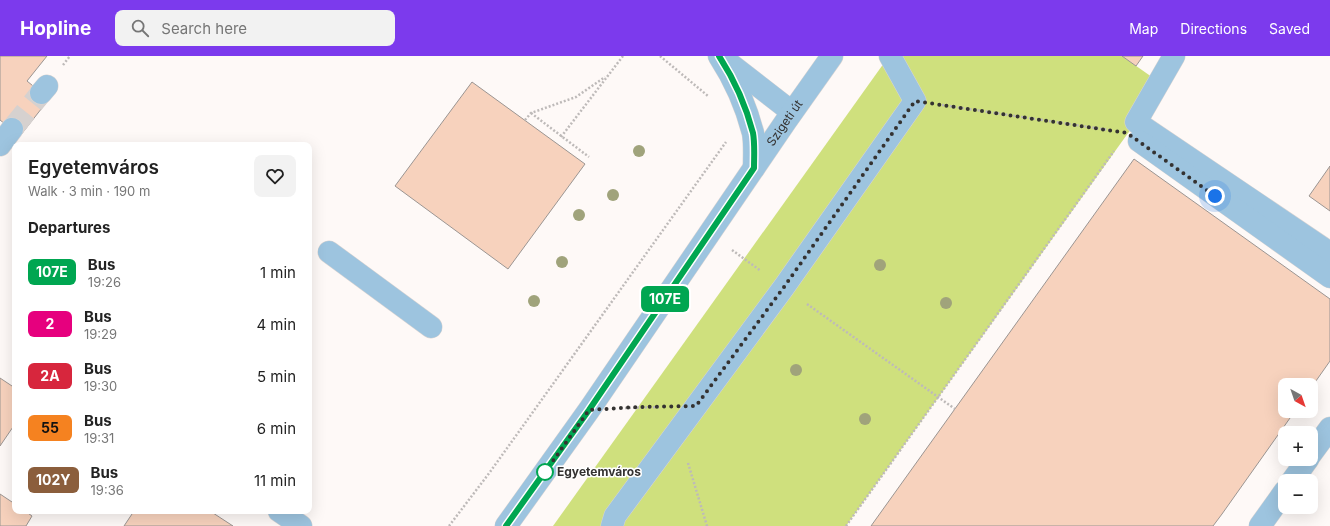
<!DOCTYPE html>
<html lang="en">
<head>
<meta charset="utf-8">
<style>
	body { margin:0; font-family:Inter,sans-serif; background:#f2f2f2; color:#222; height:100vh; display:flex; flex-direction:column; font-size:15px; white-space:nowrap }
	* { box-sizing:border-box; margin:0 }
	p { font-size:13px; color:#767676 }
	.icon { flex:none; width:22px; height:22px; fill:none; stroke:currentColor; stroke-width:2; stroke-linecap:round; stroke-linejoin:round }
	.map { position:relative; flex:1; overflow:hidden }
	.side { position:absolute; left:12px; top:86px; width:300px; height:372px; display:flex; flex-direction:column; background:#fff; border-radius:8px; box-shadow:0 4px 16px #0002 }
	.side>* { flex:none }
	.badge { padding:0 8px; border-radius:6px; font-size:14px; line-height:26px }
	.needle { width:26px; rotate:140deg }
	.buttons { position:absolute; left:1278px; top:322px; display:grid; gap:8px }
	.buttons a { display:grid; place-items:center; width:40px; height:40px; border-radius:8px; background:#fff; box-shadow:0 4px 16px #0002; font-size:20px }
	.you { position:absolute; width:20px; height:20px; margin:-10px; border:3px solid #fff; border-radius:50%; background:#1a73e8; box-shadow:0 0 0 6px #1a73e833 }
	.map>.badge { position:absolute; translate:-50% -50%; box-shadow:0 0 0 2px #fff }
	h2 { padding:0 16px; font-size:15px; line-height:36px }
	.round { display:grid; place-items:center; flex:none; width:42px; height:42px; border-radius:8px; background:#f2f2f2 }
	.head { display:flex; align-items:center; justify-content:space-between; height:68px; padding:0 16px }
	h1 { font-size:19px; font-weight:600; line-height:30px }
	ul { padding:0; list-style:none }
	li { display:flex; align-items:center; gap:12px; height:52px; padding:0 16px }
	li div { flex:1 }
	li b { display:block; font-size:15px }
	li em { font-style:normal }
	li .badge { min-width:44px; font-weight:700; text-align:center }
	header { display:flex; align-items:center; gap:24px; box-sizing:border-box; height:56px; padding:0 20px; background:#7c3aed; color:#fff }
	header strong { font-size:19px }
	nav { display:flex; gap:22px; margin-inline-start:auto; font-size:14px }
	.search { width:280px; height:36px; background:#f2f2f2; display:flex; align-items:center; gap:10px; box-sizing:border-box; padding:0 14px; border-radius:8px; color:#767676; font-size:15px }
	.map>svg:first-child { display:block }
	.green { fill:#cfe07d }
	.building { fill:#f7d2bd; stroke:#9b9592 }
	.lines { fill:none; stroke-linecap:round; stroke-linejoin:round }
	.minor-tunnel { stroke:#d6d1cf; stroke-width:22; stroke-dasharray:22 11; stroke-linecap:butt }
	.minor-casing { stroke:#dad5d3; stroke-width:23 }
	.path { stroke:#bebab9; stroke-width:2.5; stroke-dasharray:2 2; stroke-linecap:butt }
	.minor { stroke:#9dc4df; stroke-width:22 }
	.tree { fill:#a0a37b }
	.line-casing { stroke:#fff; stroke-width:9 }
	.line { stroke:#00a651; stroke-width:6 }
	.walk { stroke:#343231; stroke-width:4; stroke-dasharray:0 7.2 }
	.stop-dot { fill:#fff; stroke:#00a651; stroke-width:2 }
	.labels { text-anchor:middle; stroke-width:3; stroke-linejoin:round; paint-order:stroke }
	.street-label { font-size:12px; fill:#343231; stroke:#fff }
	.stop-label { font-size:12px; font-weight:bold; fill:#343231; stroke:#fff; text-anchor:start }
</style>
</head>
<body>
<header>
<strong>Hopline</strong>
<div class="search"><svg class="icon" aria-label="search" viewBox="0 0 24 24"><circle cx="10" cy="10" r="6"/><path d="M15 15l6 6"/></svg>Search here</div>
<nav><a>Map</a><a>Directions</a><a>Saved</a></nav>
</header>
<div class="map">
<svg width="1330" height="470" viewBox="0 0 1330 470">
	<rect width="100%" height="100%" fill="#fef9f7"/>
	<path class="green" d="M889,0H1122L1159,26L1136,66L846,470H553Z"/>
	<path class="building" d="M0,0H47L27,25L49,43L20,80L0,64Z
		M1122,0H1143L1136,10Z
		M472,26L585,108L508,213L395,130Z
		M1134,103L1330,243V305L1311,332V329H1285V355H1295L1222,458L1213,470H871Z
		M1330,110V155L1309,140Z
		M0,322L15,332V368L0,390Z
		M0,438L15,448V455H25L32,460L26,470H0Z
		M134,455H210L233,470H124Z"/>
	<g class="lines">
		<path class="minor-tunnel" d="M12,73L41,37"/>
		<defs>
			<g id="minor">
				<path d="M719,0C734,23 746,50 753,77C755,88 754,101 754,112"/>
				<path d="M1174,0L1136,66L1330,197"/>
				<path d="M725,4L792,56"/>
				<path d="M41,37L47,30"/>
				<path d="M1139,85L1330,221"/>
				<path d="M0,89L12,73"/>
				<path d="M329,196L431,271"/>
				<path d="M1311,398L1330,372"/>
				<path d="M1292,425L1308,403"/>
				<path d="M279,455L301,470"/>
				<path id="s1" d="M506,470L589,354L786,65L832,0"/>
				<path d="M612,470L615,460L784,231L915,45L890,0"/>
				<path d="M1260,470L1285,435"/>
			</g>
		</defs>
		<use href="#minor" class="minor-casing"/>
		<path class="path" d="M660,0L708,40
			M63,9L70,0
			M942,49L1109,74
			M531,57L589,101
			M525,64L531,57L576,41L605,21
			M561,81L623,0
			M732,194L761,215
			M807,248L955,353
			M625,352L660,351
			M688,407L707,470
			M449,470L490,416L726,86
			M846,470L1114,95"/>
		<use href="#minor" class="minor"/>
	</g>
	<g class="tree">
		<circle cx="639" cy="95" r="6"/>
		<circle cx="613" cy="139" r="6"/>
		<circle cx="579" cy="159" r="6"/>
		<circle cx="562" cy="206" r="6"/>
		<circle cx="880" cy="209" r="6"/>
		<circle cx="534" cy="245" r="6"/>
		<circle cx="946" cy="247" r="6"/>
		<circle cx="796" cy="314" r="6"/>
		<circle cx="865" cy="363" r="6"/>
	</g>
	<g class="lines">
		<defs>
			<path id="line" d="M506,470L589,354L754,112C754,101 755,88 753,77C746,50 734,23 719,0"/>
		</defs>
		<use href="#line" class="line-casing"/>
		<use href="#line" class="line"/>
		<path class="walk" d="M545,416L543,419L589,354L638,351L696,350L784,231L915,45L1127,77L1215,140"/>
	</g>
	<circle class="stop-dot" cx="545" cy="416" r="8"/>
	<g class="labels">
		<g class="street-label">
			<text dy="4" stroke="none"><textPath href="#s1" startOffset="490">Szigeti út</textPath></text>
		</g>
		<g class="stop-label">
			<text x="557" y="420">Egyetemváros</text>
		</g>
	</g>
</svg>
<div class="buttons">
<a><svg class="needle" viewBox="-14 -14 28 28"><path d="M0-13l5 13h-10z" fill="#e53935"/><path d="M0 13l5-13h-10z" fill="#767676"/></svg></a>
<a>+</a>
<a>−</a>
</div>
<div class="you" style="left:1215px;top:140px"></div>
<b class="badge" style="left:665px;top:243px;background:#00a651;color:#fff">107E</b>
<section class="side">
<div class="head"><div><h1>Egyetemváros</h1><p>Walk · 3 min · 190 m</p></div><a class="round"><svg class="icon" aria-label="heart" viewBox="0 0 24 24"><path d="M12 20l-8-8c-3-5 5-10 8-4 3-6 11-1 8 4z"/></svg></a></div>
<h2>Departures</h2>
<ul>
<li><span class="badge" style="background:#00a651;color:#fff">107E</span><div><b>Bus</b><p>19:26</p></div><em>1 min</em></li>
<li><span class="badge" style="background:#e6007e;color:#fff">2</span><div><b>Bus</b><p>19:29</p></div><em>4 min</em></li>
<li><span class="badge" style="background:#d7263d;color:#fff">2A</span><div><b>Bus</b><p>19:30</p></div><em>5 min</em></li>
<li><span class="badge" style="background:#f58220;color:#111">55</span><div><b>Bus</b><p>19:31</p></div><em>6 min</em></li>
<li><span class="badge" style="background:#8b5e3c;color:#fff">102Y</span><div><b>Bus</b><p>19:36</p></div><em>11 min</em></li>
</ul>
</section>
</div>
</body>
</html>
